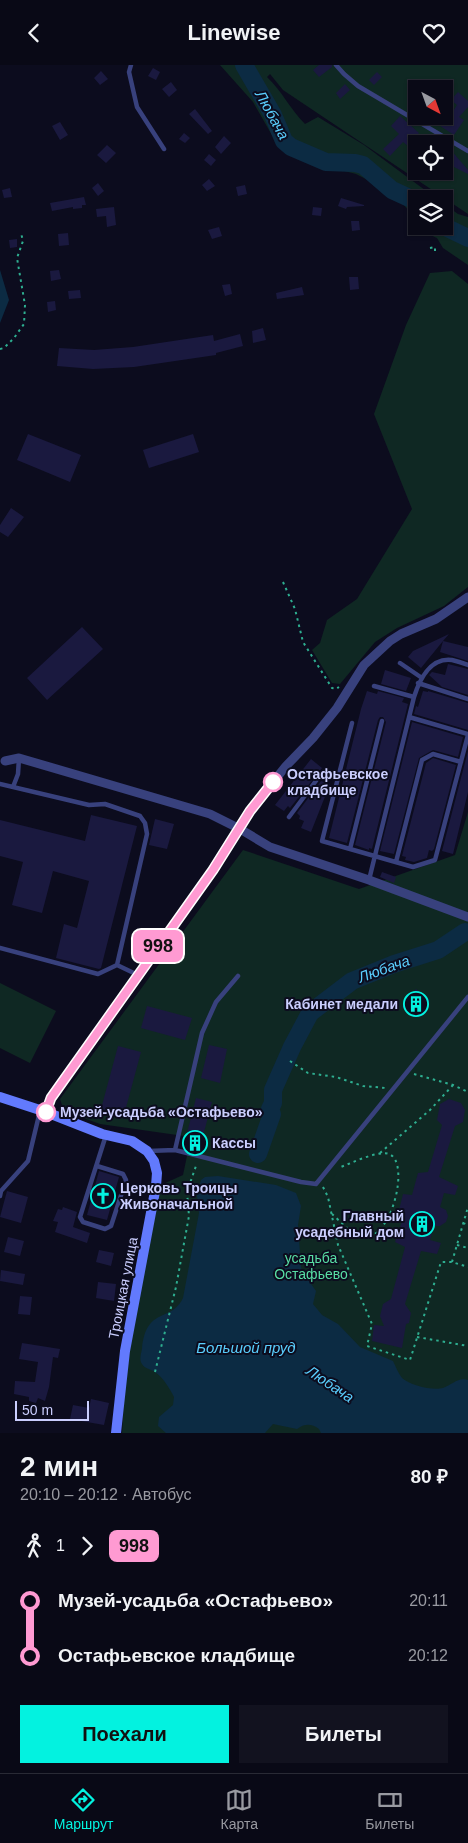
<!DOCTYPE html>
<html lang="ru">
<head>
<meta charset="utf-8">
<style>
	body { margin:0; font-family:Helvetica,sans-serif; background:#12121f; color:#f1f3f6; height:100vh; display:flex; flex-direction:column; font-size:19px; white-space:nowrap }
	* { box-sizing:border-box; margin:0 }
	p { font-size:16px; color:#999aa1 }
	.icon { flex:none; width:28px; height:28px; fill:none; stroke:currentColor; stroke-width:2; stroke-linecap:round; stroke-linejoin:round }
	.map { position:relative; height:1368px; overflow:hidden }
	.side { display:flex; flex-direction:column; background:#090916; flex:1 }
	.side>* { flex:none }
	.badge { padding:0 10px; border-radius:8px; font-size:18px; line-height:32px }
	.needle { width:32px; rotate:139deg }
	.fabs { position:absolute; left:408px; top:15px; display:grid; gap:10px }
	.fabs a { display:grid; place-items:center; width:45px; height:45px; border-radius:0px; background:#090916; box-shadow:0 1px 4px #0004,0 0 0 1px #292a35; font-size:25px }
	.scale { position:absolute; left:15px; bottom:12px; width:74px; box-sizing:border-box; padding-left:5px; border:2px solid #cacefe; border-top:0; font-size:14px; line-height:18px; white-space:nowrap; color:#cacefe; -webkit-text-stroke:4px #0c0c1e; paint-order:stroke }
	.map>.badge { position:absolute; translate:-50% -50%; box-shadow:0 0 0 2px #fff }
	.legs { display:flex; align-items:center; gap:8px; height:55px; padding:0 20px; font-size:16px }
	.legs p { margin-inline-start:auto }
	.head { display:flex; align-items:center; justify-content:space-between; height:85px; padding:0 20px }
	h1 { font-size:28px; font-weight:800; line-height:38px }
	.action { display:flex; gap:10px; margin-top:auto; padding:10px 20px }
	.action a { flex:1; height:58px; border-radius:0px; background:#03f2e0; color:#111; font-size:20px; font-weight:800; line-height:58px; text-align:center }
	.action a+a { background:#12121f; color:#f1f3f6 }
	ul { padding:0 20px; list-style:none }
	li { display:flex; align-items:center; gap:18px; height:55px; font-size:19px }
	li i { display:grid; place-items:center; width:8px; height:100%; margin:0 6px; background:currentColor }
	li i::after { content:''; width:12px; height:12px; margin:-6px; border:4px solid; border-radius:50%; background:#090916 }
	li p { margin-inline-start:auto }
	li:first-child i { background:linear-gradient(#0000 50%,currentColor 0) }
	li:last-child i { background:linear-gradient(currentColor 50%,#0000 0) }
	header { display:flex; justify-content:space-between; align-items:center; height:65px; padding:0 20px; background:#090916; font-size:22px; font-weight:800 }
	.tabs { display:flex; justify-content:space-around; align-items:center; height:70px; border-top:1px solid #292a35; background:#090916; font-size:14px; color:#999aa1 }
	.tabs a { display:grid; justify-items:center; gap:2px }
	.tabs .active { color:#03f2e0 }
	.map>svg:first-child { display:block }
	.green { fill:#0f2823; fill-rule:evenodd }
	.water { fill:#0c2b43 }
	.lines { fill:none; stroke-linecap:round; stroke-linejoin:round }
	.river { stroke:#0c2b43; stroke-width:18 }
	.building { fill:#1a193f }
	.path { stroke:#2eae90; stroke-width:2; stroke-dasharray:2.5 4; stroke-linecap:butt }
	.lane { stroke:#38417d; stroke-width:4.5 }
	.street { stroke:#38417d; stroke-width:9 }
	.secondary { stroke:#627afd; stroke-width:10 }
	.line-1-casing { stroke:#fff; stroke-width:11 }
	.line-1 { stroke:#ff9ad2; stroke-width:8 }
	.stop-1-dot { fill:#fff; stroke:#ff9ad2; stroke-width:2.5 }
	.labels { text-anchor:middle; stroke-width:4; stroke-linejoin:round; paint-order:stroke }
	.stop-label { font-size:14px; font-weight:bold; fill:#cacefe; stroke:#0c0c1e; text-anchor:start }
	.poi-label { font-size:14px; font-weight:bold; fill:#cacefe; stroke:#0c0c1e; text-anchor:end }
	.park-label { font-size:14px; fill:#58dda4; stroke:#0c0c1e }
	.street-label { font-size:14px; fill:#cacefe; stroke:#0c0c1e }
	.water-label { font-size:15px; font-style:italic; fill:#5acefd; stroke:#0c0c1e }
</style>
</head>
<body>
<header><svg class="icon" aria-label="back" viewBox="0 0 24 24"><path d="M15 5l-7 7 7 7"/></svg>Linewise<svg class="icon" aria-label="heart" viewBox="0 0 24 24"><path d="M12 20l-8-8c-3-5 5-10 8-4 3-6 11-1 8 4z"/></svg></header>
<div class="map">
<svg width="468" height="1368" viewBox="0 0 468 1368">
	<rect width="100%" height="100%" fill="#0c0c1e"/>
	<path class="green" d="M220,0H468V149L283,25L270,9L267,12C282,26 290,44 305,59L318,52L364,80L437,134H416V155L404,140L382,122L356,109L298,94L277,79L253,37ZM416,24H444V51H416ZM416,79H444V106H416Z
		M444,139L458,149L468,152V200L443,183L437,173L428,169L421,161H444Z
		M452,206L468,219V522L444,541L397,563L375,577L340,619L332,618L312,585L320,578L327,555L357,534L412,444L374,349L406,260L430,208Z
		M468,747V1368H122L125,1318L134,1258L161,1120L183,1110L191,1072L100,1059L64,1046L60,1034L243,785L359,824L455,790Z
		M0,918L56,946L30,998L0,983Z"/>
	<path class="water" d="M0,205L9,235L0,258Z
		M218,1111L276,1120L296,1128L301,1141L298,1160L301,1202L302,1206L316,1226L313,1239L322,1250L338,1259L360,1282L393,1296C396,1302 398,1308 402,1313C409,1320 433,1326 443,1323C452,1320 458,1312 468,1315V1368H321L319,1364C311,1358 304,1359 297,1364L273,1359L265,1368H166L158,1361L159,1352L173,1340L174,1332C170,1324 163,1312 155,1307C151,1304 145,1304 142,1299C139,1295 141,1289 142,1284C146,1241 171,1258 183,1233L199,1148L197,1131L201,1115L205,1112Z"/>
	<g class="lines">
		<path class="river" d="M244,0L273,50L284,76L291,82L326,97L355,98L363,100L392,125L416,136
			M443,161L468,173
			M258,1089L272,1049L270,1044L273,1038V1025L292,982L310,948L352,916L394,899L438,885L465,867"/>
	</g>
	<path class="building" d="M319,0H332V2L319,12L313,5Z
		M153,3L160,7L156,15L148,11Z
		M101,6L108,14L100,20L94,13Z
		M377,7L382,12L374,20L369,15Z
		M171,17L177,25L169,32L162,24Z
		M345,19L350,25L340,34L336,28Z
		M458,27L468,36V42L459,52L464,55L454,70L425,51H450L457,40L451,35Z
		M195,44L212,66L208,69L189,49Z
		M400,51L419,68L408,81L403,77L390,91L383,84L399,69L391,61Z
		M60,57L68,70L60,75L52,61Z
		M184,68L190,73L185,78L179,74Z
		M224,71L231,78L221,89L215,82Z
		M107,80L116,88L106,98L97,90Z
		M450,84L468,105V109L452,101L444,108V89Z
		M209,89L216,95L211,101L204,95Z
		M209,114L215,121L207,126L202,120Z
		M98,118L104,126L98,131L92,123Z
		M245,120L247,129L238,131L236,122Z
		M10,123L12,132L4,133L2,125Z
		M84,132L86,140H82V143L73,144V142L52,146L50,138Z
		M341,133L364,140V141L347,142L346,144L338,141Z
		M114,142L116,160L107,162L106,151L97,152L96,144Z
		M313,142L322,143L321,151L312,150Z
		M351,156H359L360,165L352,166Z
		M219,162L222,171L212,174L208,165Z
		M68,168L69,180L59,181L58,169Z
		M17,174V182L10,183L9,175Z
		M59,205L61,214L51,216L50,206Z
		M349,212H358L359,224L350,225Z
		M230,219L232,229L225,231L222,220Z
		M302,222L304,230L277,234L276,228Z
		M80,225L81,233L69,234L68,226Z
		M55,236L56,245L48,247L47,237Z
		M263,263L266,275L253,278L252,266Z
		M240,269L243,281L216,288V290L134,302L93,304L57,301L59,283L94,285L133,282L213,270L214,276Z
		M28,369L81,390L70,417L17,395Z
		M193,369L199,387L149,403L143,385Z
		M11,443L24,452L8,472L0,467V460Z
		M82,562L103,584L47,635L27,613Z
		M449,569L443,576L468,582V596L440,587L443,576L421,603L408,592L413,586Z
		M448,599L468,604V630L442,622L429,610L432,607L445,610Z
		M385,605L411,613L406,626L381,619Z
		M367,626L377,629L378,626L404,633L402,637L408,639L372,784L369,783V785L355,780L386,657L383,652H380L378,655L347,778L329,773L361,644Z
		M423,626L428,627V626L468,638V665L414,649L416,641L418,642Z
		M412,657L463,672L458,692L433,685L419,693L394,789L380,786Z
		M468,686V727L453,789L442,786Z
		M433,693L456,700L434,784L432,786L429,785L427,793L414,797L405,795L406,792L402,791L426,698Z
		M311,694L322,703L290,743L288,741L284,746L275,740Z
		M321,716L330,719L311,767L301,763L304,756L299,754L300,751L297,748Z
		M91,750L137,761L101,903L99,904L56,893L64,859L77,863L89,816L53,806L42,848L12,840L23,797L0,791V755L85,776Z
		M155,754L174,759L167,784L149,780Z
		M382,807L396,812L394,818L380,812Z
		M416,924L430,935L415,953L402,942Z
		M147,941L192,953L185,975L141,963Z
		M209,980L227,984L220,1018L201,1013Z
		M118,981L141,987L124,1050L101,1044Z
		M196,1033L212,1037L199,1086L188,1083L191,1069L187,1068Z
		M449,1034L461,1038L465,1045L463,1057L455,1061L439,1112L458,1121L455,1130L444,1128L440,1142L446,1145L448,1151L446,1157L440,1161H434L430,1175L441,1178L437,1189L421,1186L405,1239L411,1248L409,1258L406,1259L402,1283L372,1276L374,1260L384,1261L380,1251L383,1239L391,1234L405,1182L395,1177L402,1156L397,1153L403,1129L412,1130L418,1108L428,1107L442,1060L437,1055L440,1039Z
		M99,1106L119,1112L107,1155L87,1150Z
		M7,1126L28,1132L21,1158L0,1152Z
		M63,1142L77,1147L73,1162L90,1168L87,1178L55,1167L58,1157L53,1156L58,1144L62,1145Z
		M8,1172L24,1176L20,1191L4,1187Z
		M99,1185L114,1188L111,1201L96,1197Z
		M1,1205L25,1209L23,1220L0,1216Z
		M98,1217L116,1219L114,1236L96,1233Z
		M20,1231L32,1232L30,1250L18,1249Z
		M22,1278L60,1284L58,1293L53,1292L49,1322L45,1336L38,1333L36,1338L29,1336V1332L14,1329L15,1316L35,1317L38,1297L19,1294Z
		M91,1334L109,1338L104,1360L70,1354L73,1340L89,1343Z"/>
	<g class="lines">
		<path class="path" d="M430,183L435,182V188
			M0,284L4,283L14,273L24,259L25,240L17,193L23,176L21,168
			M283,517L295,544L303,577L332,623L336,624L339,622
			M290,996L308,1008L336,1012L363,1021L386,1023
			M414,1009L453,1020L468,1027
			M380,1088L430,1045L453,1020
			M323,1122L328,1132L338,1180L372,1259L367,1281L410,1295L441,1197H452L468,1202
			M332,1149C340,1156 351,1169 362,1172C391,1178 411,1097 389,1089C377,1085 350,1099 338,1103
			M463,1158L468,1160
			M457,1180L468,1183
			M452,1197L468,1142
			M417,1272L468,1281
			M155,1307L176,1222L189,1151L187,1127L197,1098"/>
		<path class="lane" d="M131,0L129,7L137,42L164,84
			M336,0L344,9L358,21L468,86
			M400,598L422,613
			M418,618L468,634
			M374,621L414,632
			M409,652L468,669
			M352,658L322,776L413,802L435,795L468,670
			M0,719L89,740L105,739L140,751L145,758L147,769L117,900
			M13,722L18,709L19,693
			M289,752L321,709L338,714
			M350,784L382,656
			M396,797L422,695L433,689L461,697
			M369,815L414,632C419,616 430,592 452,595C457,596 463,598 468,600
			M0,883L98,909L117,900L138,910
			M175,1085L301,1117L316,1119L468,932
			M148,1086L175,1085L202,968L216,937L238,911
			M97,1101L123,1109L126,1115L111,1161L105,1164L83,1157L80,1152L106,1070
			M0,1131L1,1126L28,1096L40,1046"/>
		<path class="street" d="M5,696L19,693L210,749L240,764L270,782L369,815L468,852
			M46,1047L51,1033L213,805L250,746L286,701L313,673L337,643L364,600L390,576L401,569L436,554L468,532"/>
		<path class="secondary" d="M0,1032L46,1047L102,1069L132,1076L147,1086L154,1096L157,1108L156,1121L125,1286L116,1368"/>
	</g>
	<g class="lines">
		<defs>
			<path id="line-1" d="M46,1047L51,1033L213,805L250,746L273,717"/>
		</defs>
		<use href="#line-1" class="line-1-casing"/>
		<use href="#line-1" class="line-1"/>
	</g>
	<defs>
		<symbol id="building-ring" viewBox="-11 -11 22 22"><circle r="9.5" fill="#0c0c1e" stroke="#03f2e0" stroke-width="1.5"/><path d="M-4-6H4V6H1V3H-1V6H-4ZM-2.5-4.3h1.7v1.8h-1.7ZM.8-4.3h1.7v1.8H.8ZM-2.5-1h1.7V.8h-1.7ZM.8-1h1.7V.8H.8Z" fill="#03f2e0"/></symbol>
		<symbol id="church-ring" viewBox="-11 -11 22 22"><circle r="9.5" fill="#0c0c1e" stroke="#03f2e0" stroke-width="1.5"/><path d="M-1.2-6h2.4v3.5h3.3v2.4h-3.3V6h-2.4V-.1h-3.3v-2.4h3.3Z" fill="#03f2e0"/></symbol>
	</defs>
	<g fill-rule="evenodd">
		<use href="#building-ring" x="402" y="925" width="28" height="28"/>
		<use href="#building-ring" x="181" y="1064" width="28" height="28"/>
		<use href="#church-ring" x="89" y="1117" width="28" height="28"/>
		<use href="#building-ring" x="408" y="1145" width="28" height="28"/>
	</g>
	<g class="stop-1-dot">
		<circle cx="273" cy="717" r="9"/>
		<circle cx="46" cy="1047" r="9"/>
	</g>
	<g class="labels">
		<g class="stop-label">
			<text x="287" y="714">Остафьевское<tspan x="287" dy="16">кладбище</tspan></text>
			<text x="60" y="1052">Музей-усадьба «Остафьево»</text>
		</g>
		<g class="poi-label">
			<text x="398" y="944">Кабинет медали</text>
			<text x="212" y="1083" text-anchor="start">Кассы</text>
			<text x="120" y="1128" text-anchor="start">Церковь Троицы<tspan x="120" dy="16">Живоначальной</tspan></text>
			<text x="404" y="1156">Главный<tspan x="404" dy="16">усадебный дом</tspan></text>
		</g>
		<g class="park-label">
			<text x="311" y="1198">усадьба<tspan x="311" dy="16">Остафьево</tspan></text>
		</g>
		<g class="street-label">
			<text transform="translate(123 1223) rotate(-79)" y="5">Троицкая улица</text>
		</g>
		<g class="water-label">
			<text transform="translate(272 50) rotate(61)" y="5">Любача</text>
			<text transform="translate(384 904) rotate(-20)" y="5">Любача</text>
			<text x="246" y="1288">Большой пруд</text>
			<text transform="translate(330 1319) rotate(34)" y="5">Любача</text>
		</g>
	</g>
</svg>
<div class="fabs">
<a><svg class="needle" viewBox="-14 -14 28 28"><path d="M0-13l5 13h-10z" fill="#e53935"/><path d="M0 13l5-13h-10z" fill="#999aa1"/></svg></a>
<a><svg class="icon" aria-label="locate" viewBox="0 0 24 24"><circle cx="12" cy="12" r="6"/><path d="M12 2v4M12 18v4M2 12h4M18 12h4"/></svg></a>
<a><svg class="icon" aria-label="layers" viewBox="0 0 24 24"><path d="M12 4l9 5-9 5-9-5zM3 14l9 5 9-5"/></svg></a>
</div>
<div class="scale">50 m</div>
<b class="badge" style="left:158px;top:881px;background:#ff9ad2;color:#111">998</b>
</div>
<section class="side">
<div class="head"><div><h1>2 мин</h1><p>20:10 – 20:12 · Автобус</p></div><b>80 ₽</b></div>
<div class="legs"><svg class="icon" aria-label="walk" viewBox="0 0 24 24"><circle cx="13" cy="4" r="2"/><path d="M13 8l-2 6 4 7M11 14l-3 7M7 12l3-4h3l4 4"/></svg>1<svg class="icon" aria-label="forward" viewBox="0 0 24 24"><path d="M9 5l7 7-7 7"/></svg><b class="badge" style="background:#ff9ad2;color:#111">998</b></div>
<ul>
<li><i style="color:#ff9ad2"></i><b>Музей-усадьба «Остафьево»</b><p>20:11</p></li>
<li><i style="color:#ff9ad2"></i><b>Остафьевское кладбище</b><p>20:12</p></li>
</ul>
<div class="action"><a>Поехали</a><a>Билеты</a></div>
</section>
<nav class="tabs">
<a class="active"><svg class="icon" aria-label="directions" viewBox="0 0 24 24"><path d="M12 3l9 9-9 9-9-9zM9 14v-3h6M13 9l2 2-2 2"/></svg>Маршрут</a>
<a><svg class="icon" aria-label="map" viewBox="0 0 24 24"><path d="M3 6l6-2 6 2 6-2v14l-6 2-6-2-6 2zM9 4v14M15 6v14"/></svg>Карта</a>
<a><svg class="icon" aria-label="tickets" viewBox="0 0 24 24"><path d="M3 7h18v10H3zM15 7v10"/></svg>Билеты</a>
</nav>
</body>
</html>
